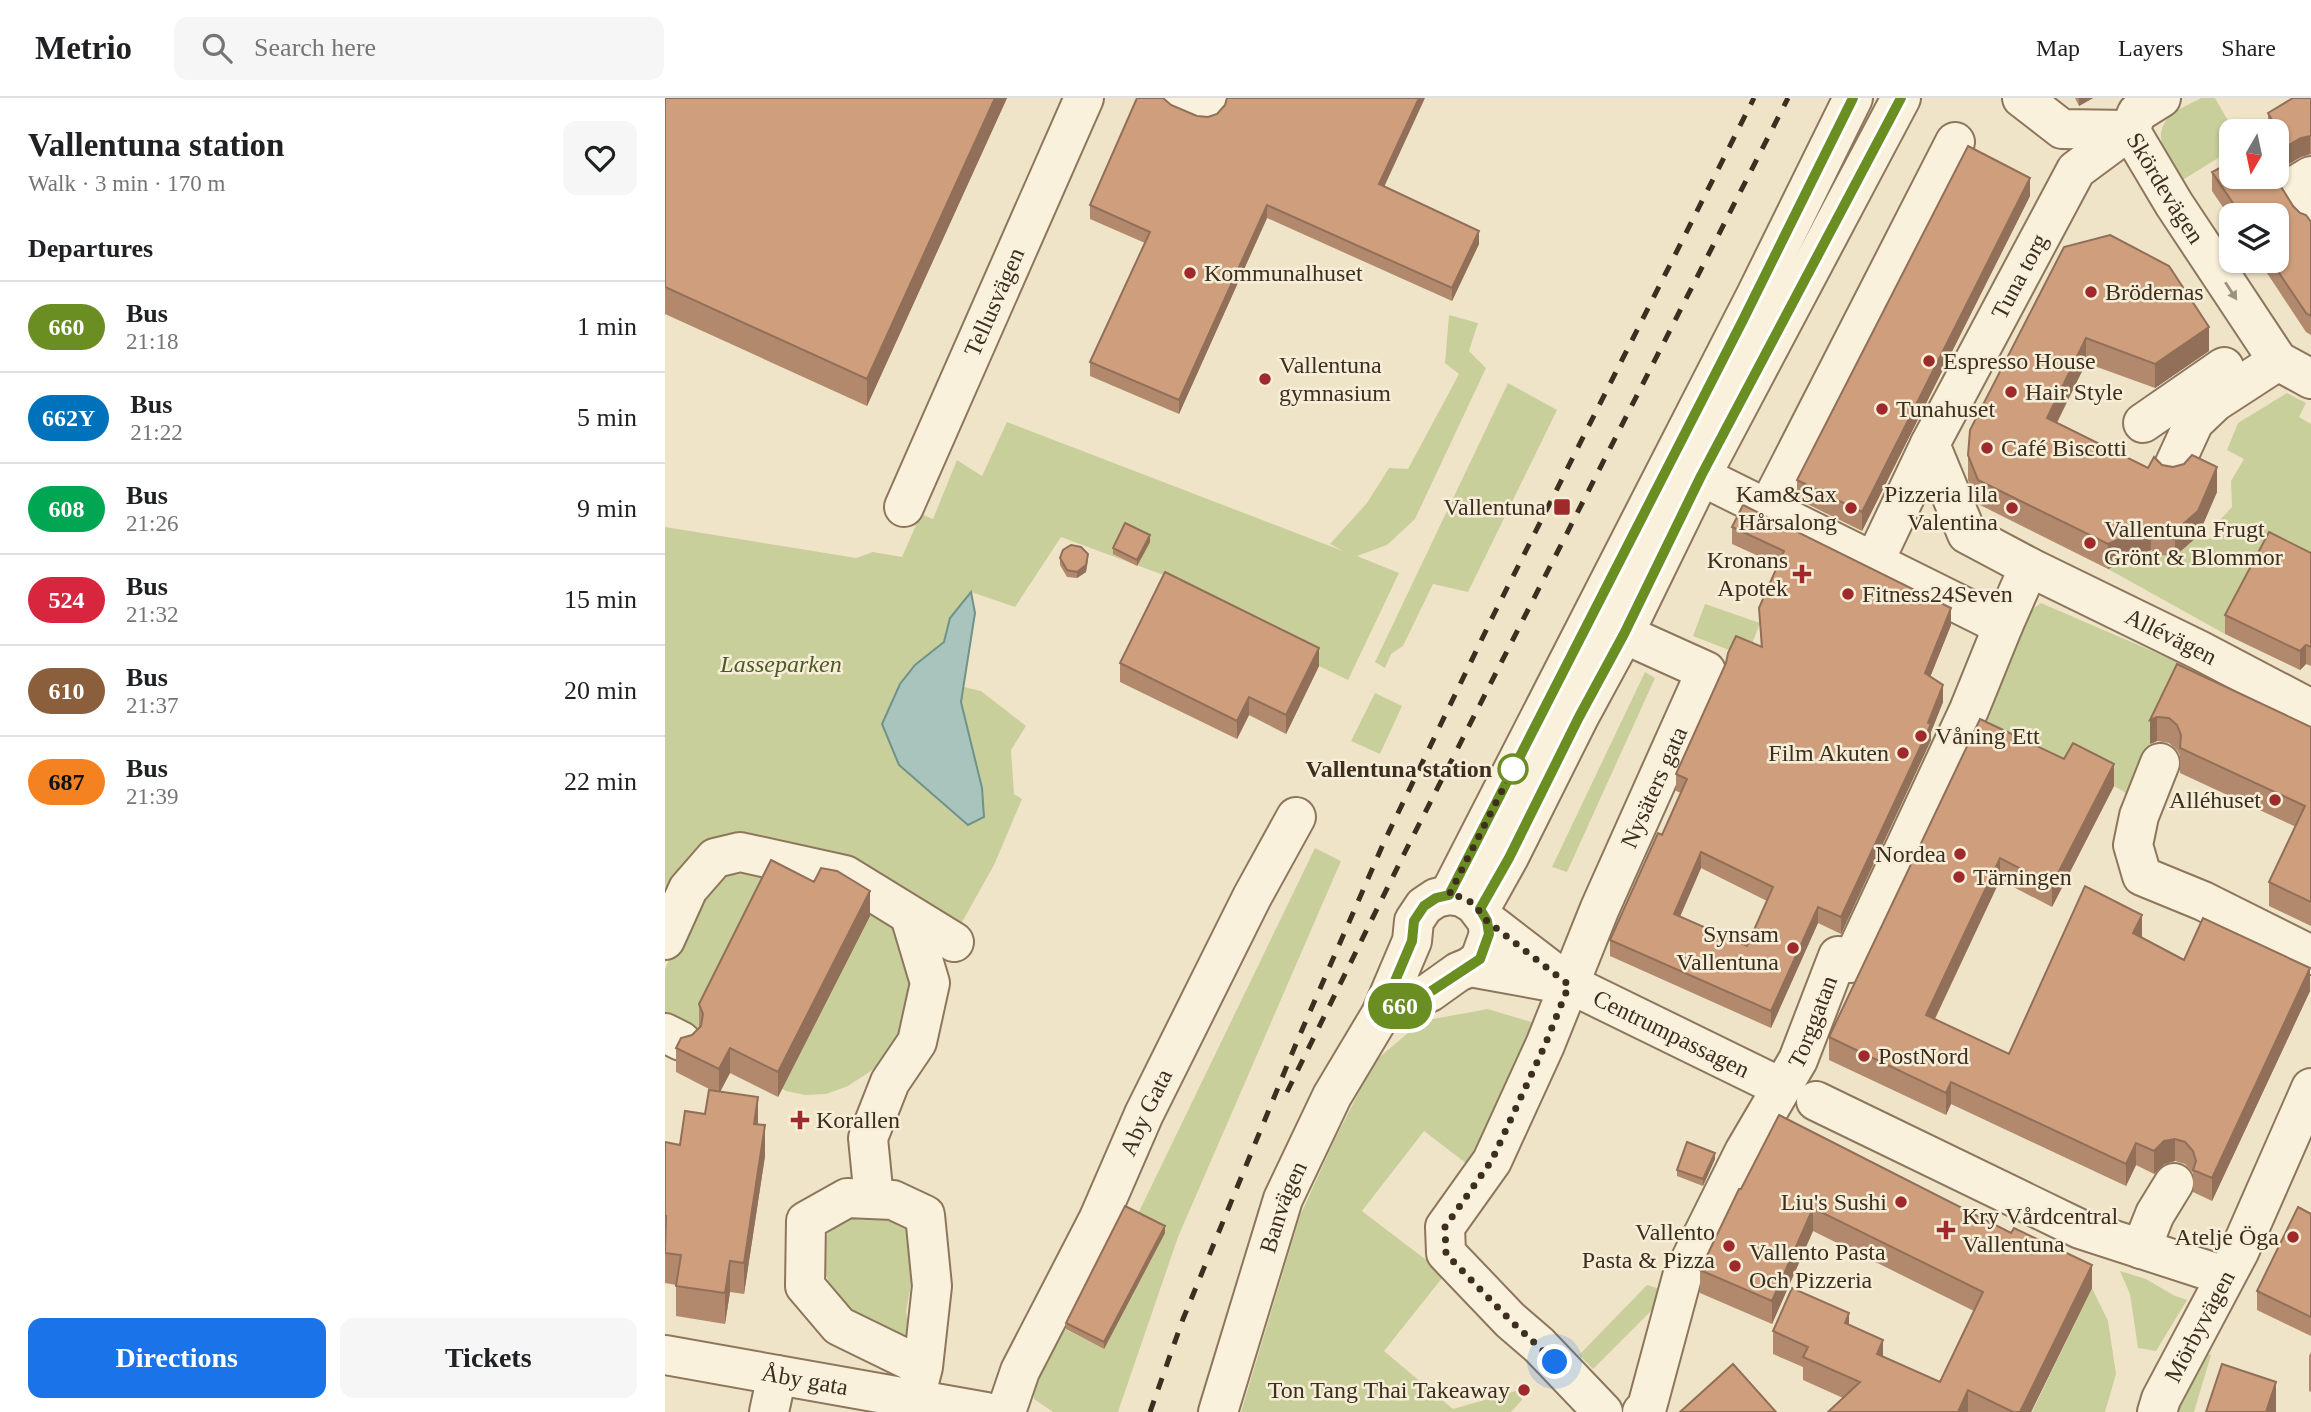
<!DOCTYPE html>
<html lang="en">
<head>
<meta charset="utf-8">
<style>
	body { margin:0; font-family:Georgia,serif; background:#f6f6f6; color:#202124; height:100vh; display:flex; flex-direction:column; font-size:26px; white-space:nowrap }
	* { box-sizing:border-box; margin:0 }
	p { font-size:23px; color:#757577 }
	.icon { flex:none; width:38px; height:38px; fill:none; stroke:currentColor; stroke-width:2; stroke-linecap:round; stroke-linejoin:round }
	.map { position:relative; flex:1; overflow:hidden }
	.drawer { display:flex; flex-direction:column; background:#fff; width:665px }
	.drawer>* { flex:none }
	.badge { padding:0 14px; border-radius:23px; font-size:24px; line-height:46px }
	.needle { width:46px; rotate:189deg }
	.controls { position:absolute; left:1554px; top:21px; display:grid; gap:14px }
	.controls a { display:grid; place-items:center; width:70px; height:70px; border-radius:14px; background:#fff; box-shadow:0 2px 5px #0004; font-size:35px }
	.you { position:absolute; width:35px; height:35px; margin:-18px; border:5px solid #fff; border-radius:50%; background:#1a73e8; box-shadow:0 0 0 10px #1a73e833 }
	.map>.badge { position:absolute; translate:-50% -50%; box-shadow:0 0 0 4px #fff }
	h2 { padding:0 28px; font-size:26px; line-height:63px }
	.round { display:grid; place-items:center; flex:none; width:74px; height:74px; border-radius:14px; background:#f6f6f6 }
	.summary { display:flex; align-items:center; justify-content:space-between; height:119px; padding:0 28px }
	h1 { font-size:33px; font-weight:700; line-height:52px }
	.action { display:flex; gap:14px; margin-top:auto; padding:14px 28px }
	.action a { flex:1; height:80px; border-radius:14px; background:#1a73e8; color:#fff; font-size:28px; font-weight:700; line-height:80px; text-align:center }
	.action a+a { background:#f6f6f6; color:#202124 }
	ul { padding:0; list-style:none }
	li { display:flex; align-items:center; gap:21px; height:91px; padding:0 28px; border-top:2px solid #e0e0e0 }
	li div { flex:1 }
	li b { display:block; font-size:26px }
	li em { font-style:normal }
	li .badge { min-width:77px; font-weight:700; text-align:center }
	header { display:flex; align-items:center; gap:42px; box-sizing:border-box; height:98px; padding:0 35px; background:#fff; border-bottom:2px solid #e0e0e0 }
	header strong { font-size:33px }
	nav { display:flex; gap:38px; margin-inline-start:auto; font-size:24px }
	.search { width:490px; height:63px; background:#f6f6f6; display:flex; align-items:center; gap:18px; box-sizing:border-box; padding:0 24px; border-radius:14px; color:#757577; font-size:26px }
	main { display:flex; flex:1; min-height:0 }
	.map>svg:first-child { display:block }
	.green { fill:#c9cf9b }
	.water { fill:#a9c4bc; stroke:#6f938a; stroke-width:2 }
	.lines { fill:none; stroke-linecap:round; stroke-linejoin:round }
	.minor-casing { stroke:#8d765c; stroke-width:42 }
	.minor { stroke:#faf1dc; stroke-width:38 }
	.rail { stroke:#3d2e20; stroke-width:5; stroke-dasharray:12 12; stroke-linecap:butt }
	.wall { fill:#b2896c; fill-rule:evenodd }
	.shaded-wall { fill:#916f58 }
	.building { fill:#cf9f7d; stroke:#916f58; stroke-width:2; fill-rule:evenodd }
	.oneway { fill:#9c907e }
	.line-casing { stroke:#fff; stroke-width:16 }
	.line { stroke:#6b8e23; stroke-width:10 }
	.walk { stroke:#3d2e20; stroke-width:7; stroke-dasharray:0 12.6 }
	.poi-dot { fill:#9e2a2b; stroke:#f7eed8; stroke-width:2.5 }
	.stop-dot { fill:#fff; stroke:#6b8e23; stroke-width:3.5 }
	.labels { text-anchor:middle; stroke-width:5; stroke-linejoin:round; paint-order:stroke }
	.street-label { font-size:24px; fill:#3d2e20; stroke:#f7eed8 }
	.poi-label { font-size:24px; fill:#3d2e20; stroke:#f7eed8; text-anchor:start }
	.park-label { font-size:24px; font-style:italic; fill:#4d5a26; stroke:#f7eed8 }
	.stop-label { font-size:24px; font-weight:bold; fill:#3d2e20; stroke:#f7eed8; text-anchor:end }
</style>
</head>
<body>
<header>
<strong>Metrio</strong>
<div class="search"><svg class="icon" aria-label="search" viewBox="0 0 24 24"><circle cx="10" cy="10" r="6"/><path d="M15 15l6 6"/></svg>Search here</div>
<nav><a>Map</a><a>Layers</a><a>Share</a></nav>
</header>
<main>
<section class="drawer">
<div class="summary"><div><h1>Vallentuna station</h1><p>Walk · 3 min · 170 m</p></div><a class="round"><svg class="icon" aria-label="heart" viewBox="0 0 24 24"><path d="M12 20l-8-8c-3-5 5-10 8-4 3-6 11-1 8 4z"/></svg></a></div>
<h2>Departures</h2>
<ul>
<li><span class="badge" style="background:#6b8e23;color:#fff">660</span><div><b>Bus</b><p>21:18</p></div><em>1 min</em></li>
<li><span class="badge" style="background:#0072bc;color:#fff">662Y</span><div><b>Bus</b><p>21:22</p></div><em>5 min</em></li>
<li><span class="badge" style="background:#00a651;color:#fff">608</span><div><b>Bus</b><p>21:26</p></div><em>9 min</em></li>
<li><span class="badge" style="background:#d7263d;color:#fff">524</span><div><b>Bus</b><p>21:32</p></div><em>15 min</em></li>
<li><span class="badge" style="background:#8b5e3c;color:#fff">610</span><div><b>Bus</b><p>21:37</p></div><em>20 min</em></li>
<li><span class="badge" style="background:#f58220;color:#111">687</span><div><b>Bus</b><p>21:39</p></div><em>22 min</em></li>
</ul>
<div class="action"><a>Directions</a><a>Tickets</a></div>
</section>
<div class="map">
<svg width="1646" height="1314" viewBox="0 0 1646 1314">
	<rect width="100%" height="100%" fill="#f0e4c8"/>
	<path class="green" d="M1536,0H1550L1569,33H1566V52L1516,83C1505,64 1486,42 1502,21C1508,12 1526,6 1536,0Z
		M784,217L813,225L804,253L821,270L750,421L722,447L692,458L734,475L683,582L520,503V485L396,439L350,509L306,494L285,520L279,544L250,567L303,727L319,719L317,690L296,604L299,589L316,593L361,628L346,652L349,696L357,701L329,767L292,833L67,748L0,819V429L191,460L208,454L237,459L256,416L268,421L292,362L317,378L342,324L678,453L665,446L702,405L724,370L743,371L794,276L780,265Z
		M843,285L892,312L803,494L768,486L738,548L726,556L720,570L710,564Z
		M1622,295L1641,305L1634,319L1646,326V474L1604,454L1560,536L1443,471L1474,457L1481,449L1510,458L1533,438L1545,441L1555,422L1567,409L1566,383L1579,361L1562,352L1573,325Z
		M1376,505L1522,568L1479,658L1475,703L1449,688L1320,630L1362,515Z
		M1040,506L1095,525L1082,559L1028,538Z
		M980,574L990,580L902,774L887,769Z
		M710,595L737,608L715,656L686,643Z
		M650,750L676,763L513,1139L453,1314H388L369,1301L368,1282L392,1227L439,1251L471,1120Z
		M85,776L163,780L30,937L0,925V871L33,799L50,777Z
		M201,803L239,834L253,887L240,933L215,967L183,988L161,996L140,997L121,993L109,986Z
		M823,911L886,930L810,1072L759,1033L697,1113L769,1168L778,1179L719,1253L788,1311L854,1292L857,1302L846,1314H576L635,1118L670,1041L710,963L757,923Z
		M205,1115L239,1124L251,1159L241,1214L249,1253L201,1229L168,1195L154,1159C167,1124 165,1118 205,1115Z
		M1455,1173L1481,1181L1508,1197L1522,1202L1491,1253L1473,1250L1465,1196Z
		M982,1187L1008,1195L994,1205L928,1271L914,1257Z
		M1427,1190L1443,1223L1451,1276L1440,1314H1367Z
		M1533,1254L1546,1257L1529,1314H1508Z"/>
	<path class="water" d="M306,494L310,515L296,604L317,690L319,719L303,727L234,667L217,626L235,586L250,567L279,544L285,520Z"/>
	<g class="lines">
		<defs>
			<g id="minor">
				<path d="M515,0L540,11L545,0"/>
				<path d="M1357,0L1397,31L1465,32"/>
				<path id="s1" d="M1465,32L1509,106L1613,263L1646,281"/>
				<path d="M1646,78L1629,88L1646,115"/>
				<path d="M1478,325L1559,269"/>
				<path d="M1507,372L1529,324L1550,304L1613,263"/>
				<path d="M1036,378L1338,528"/>
				<path id="s2" d="M239,409L419,0"/>
				<path d="M1102,412L1290,44"/>
				<path d="M1209,464L1265,346"/>
				<path id="s3" d="M1364,469L1534,552L1646,611"/>
				<path d="M1495,665L1474,718L1468,747L1477,778L1538,803L1646,857"/>
				<path d="M784,797L1091,197L1188,0"/>
				<path d="M815,811L844,759L914,619L959,536L1036,378L1236,0"/>
				<path d="M822,823L900,883"/>
				<path d="M0,842L23,791L50,760L75,754L180,777L289,844"/>
				<path id="s4" d="M805,869L904,887L917,892L1107,985"/>
				<path d="M0,935L16,943"/>
				<path d="M1151,1003L1415,1131L1560,1178"/>
				<path d="M209,1101L203,1040L225,984L252,944L265,885L245,818"/>
				<path d="M1476,1151L1490,1116L1509,1085"/>
				<path id="s5" d="M0,1257L321,1314"/>
				<path d="M250,1300L258,1269L267,1188L260,1117L228,1102L182,1100L141,1123L140,1188L174,1228L258,1269"/>
				<path d="M104,1314L112,1277"/>
				<path id="s6" d="M341,1314L355,1273L433,1122L479,1016L587,799L631,719"/>
				<path id="s7" d="M553,1314L618,1101L667,998L716,916L747,843L749,823L759,808L771,800L784,797L797,799L809,806L822,823L824,836L815,861L805,869L793,874L765,894L716,916"/>
				<path id="s8" d="M938,1314L874,1247L845,1222L781,1155L780,1129L827,1063L880,947L935,810L1041,573L959,536"/>
				<path id="s9" d="M977,1314L982,1309L1017,1179L1079,1054L1133,962L1173,858L1186,865L1304,612L1338,528L1364,469L1302,436L1265,346L1411,72L1465,32L1472,15L1496,0"/>
				<path id="s10" d="M1492,1314L1496,1301L1574,1154L1646,990"/>
			</g>
		</defs>
		<use href="#minor" class="minor-casing"/>
		<use href="#minor" class="minor"/>
		<path class="rail" d="M622,994L740,754L1123,0
			M485,1314L518,1221L633,941L719,744L828,518L1089,0"/>
	</g>
	<path class="wall" d="M0,0H342L202,308L0,216Z
		M1410,0H1428L1414,8Z
		M1646,0V56L1636,59L1622,67L1612,49V33H1603V15Z
		M506,7L532,18L543,19L552,16L560,7L719,88L814,146L787,203L602,120L514,316L425,278V264L480,145L425,121V107Z
		M1547,74L1628,108L1646,124V237L1641,234L1594,163H1612V117H1566V121L1547,93Z
		M1365,98L1197,433L1132,401V382Z
		M1399,149L1544,253L1490,290L1421,265L1392,325L1483,370L1497,367L1552,394L1533,438L1510,458L1496,457L1486,452L1443,471L1313,406L1303,382V357Z
		M1067,429L1286,527L1265,579L1278,604L1266,634V642L1176,836L1153,825L1106,930L945,858V842L997,737L1016,695L1011,693V676L1096,548L1094,510L1113,467L1067,446ZM1036,770L1102,803L1082,848L1015,819Z
		M485,444L472,468L448,456V450Z
		M1646,455V568L1641,566L1635,572L1560,536V517Z
		M395,460L423,463L421,474L412,480L402,479L395,467Z
		M455,565L654,568L621,636L584,617L572,641L455,584Z
		M1512,566L1646,629V828L1604,808V784L1631,729L1515,675V657L1512,652L1504,645L1492,643L1485,646V622Z
		M1315,621L1449,688L1387,809L1335,782L1270,921L1344,956L1477,840L1519,862L1645,893L1547,1103L1528,1094V1075L1520,1066L1510,1063L1499,1066L1489,1076L1471,1067L1461,1088L1286,1006L1281,1017L1164,962V939Z
		M205,818L113,999L65,975L55,993L93,1027L100,1058L79,1196L65,1194L60,1226L11,1218V1187L0,1185V1044L15,1047L40,1016L46,992L11,974V950L27,937L34,930V906Z
		M1114,1017L1427,1190L1366,1314H1163L1178,1300L1138,1282V1269L1108,1256V1233L1184,1227L1218,1259L1275,1284L1309,1213L1148,1133L1107,1226L1035,1195V1172Z
		M1050,1061L1038,1088L1012,1078V1072Z
		M1646,1116V1238L1592,1212V1193Z
		M500,1135L439,1251L401,1231V1225Z
		M1646,1254V1294L1644,1293V1258Z"/>
	<path class="shaded-wall" d="M330,0H342L202,308V281Z
		M754,0H760L714,100V86Z
		M1414,0H1428L1414,8Z
		M1645,37V56L1636,59L1622,67V48L1636,40Z
		M1365,80V98L1197,433V414Z
		M602,107V120L514,316V302Z
		M814,133V146L787,203V190Z
		M1544,229V253L1490,290V266Z
		M1421,240V265L1382,344V320Z
		M1552,369V394L1533,438L1510,458V433Z
		M1486,427V452L1443,471V446Z
		M485,437V444L472,468V462Z
		M423,456L421,474L412,480V474Z
		M1286,510V527L1260,592V575Z
		M1641,547V566L1635,572V553Z
		M654,550V568L621,636V617Z
		M1278,587V604L1266,634V642L1176,836V819L1263,625Z
		M584,599V617L572,641V623Z
		M1492,619V643L1485,646V622Z
		M1449,666V688L1387,809V787Z
		M1036,754V770L1009,832V816Z
		M1335,760V782L1261,939V917Z
		M205,793V818L113,999V974Z
		M1153,809V825L1106,930V913Z
		M1477,817V840L1468,835Z
		M1645,870V893L1547,1103V1080Z
		M65,950V975L54,996V971Z
		M1286,984V1006L1281,1017V995Z
		M93,999V1029L89,1026Z
		M100,1027V1058L79,1196V1165Z
		M1510,1041V1063L1499,1066L1489,1076V1053L1499,1043Z
		M1471,1045V1067L1461,1088V1066Z
		M1050,1055V1061L1038,1088V1081Z
		M1148,1110V1133L1107,1226V1203Z
		M500,1128V1135L439,1251V1244Z
		M65,1163V1194L60,1226V1195Z
		M1427,1167V1190L1366,1314H1355Z
		M1184,1215V1237L1180,1225Z
		M1218,1242V1265L1212,1256Z
		M1611,1284V1314H1601Z
		M1303,1292V1314H1293Z"/>
	<path class="building" d="M0,0H330L202,281L0,189Z
		M472,0H498L506,7L532,18L543,19L552,16L560,7L562,0H754L714,86L814,133L787,190L602,107L514,302L425,264L485,134L425,107Z
		M1628,0H1646V38L1636,40L1622,48L1603,15Z
		M1303,48L1365,80L1197,414L1132,382Z
		M1566,64V79H1610L1628,108L1635,115L1641,117L1646,124V218L1641,215L1606,163H1612V117H1576L1547,74Z
		M1445,137L1504,168L1544,229L1490,266L1421,240L1382,320L1483,370L1489,359L1497,367L1508,369L1519,366L1527,357L1552,369L1533,413L1510,433H1496L1486,427L1443,446L1313,382L1303,357L1305,332L1399,149Z
		M1078,407L1286,510L1260,575L1278,587L1263,625L1266,626L1176,819L1153,809L1106,913L945,842L993,735L997,737L1022,681L1011,676L1061,565L1063,555L1071,538L1097,549L1094,510L1119,453L1067,429ZM1036,754L1108,789L1082,848L1009,816Z
		M460,425L485,437L472,462L448,450Z
		M1604,434L1646,455V549L1641,547L1635,553L1560,517Z
		M406,447L416,449L423,456L421,467L412,474L402,472L395,460L398,452Z
		M500,474L654,550L621,617L584,599L572,623L455,565Z
		M1512,566L1646,629V804L1604,784L1640,708L1515,650L1516,637L1512,627L1504,620L1492,619L1485,622Z
		M1315,621L1399,661L1408,645L1449,666L1387,787L1335,760L1261,917L1344,956L1420,788L1477,817L1468,835L1519,862L1538,820L1645,870L1547,1080L1528,1072L1531,1063L1528,1053L1520,1044L1510,1041L1499,1043L1489,1053L1471,1045L1461,1066L1286,984L1281,995L1164,939Z
		M106,762L149,784L156,770L172,773L205,793L113,974L65,950L54,971L11,950L16,940L27,937L36,928L38,916L34,906Z
		M44,992L93,999L89,1026L100,1027L79,1165L65,1163L60,1195L11,1188L16,1157L0,1155L1,1118H0V1044L15,1047L20,1013L40,1016Z
		M1114,1017L1346,1135L1349,1130L1427,1167L1355,1314H1348L1303,1292L1293,1314H1163L1195,1284L1138,1259L1143,1249L1108,1233L1127,1190L1184,1215L1180,1225L1218,1242L1212,1256L1275,1284L1318,1194L1148,1110L1107,1203L1035,1172L1074,1091H1076Z
		M1022,1044L1050,1055L1038,1081L1012,1072Z
		M460,1108L500,1128L439,1244L401,1225Z
		M1633,1109L1646,1116V1219L1592,1193Z
		M1068,1266L1111,1314H1015Z
		M1557,1266L1611,1284L1601,1314H1541Z"/>
	<defs><path id="oneway-solid" d="M-6-.8H1V-3.2L6.5 0L1 3.2V.8H-6Z" transform="scale(1.75)"/></defs>
	<use class="oneway" href="#oneway-solid" transform="translate(1566 193) rotate(57)"/>
	<g class="lines">
		<defs>
			<path id="line" d="M1188,0L1078,222L784,797L771,800L759,808L749,823L747,843L716,916L765,894L815,861L824,836L822,823L815,811L844,760L914,619L959,536L1036,378L1236,0"/>
		</defs>
		<use href="#line" class="line-casing"/>
		<use href="#line" class="line"/>
		<path class="walk" d="M848,671L784,797L797,799L809,806L822,823L904,887L880,947L827,1062L780,1129L781,1156L845,1222L890,1264"/>
	</g>
	<g class="poi-dot">
		<circle cx="525" cy="175" r="7"/>
		<circle cx="1426" cy="194" r="7"/>
		<circle cx="1264" cy="263" r="7"/>
		<circle cx="600" cy="281" r="7"/>
		<circle cx="1346" cy="294" r="7"/>
		<circle cx="1217" cy="311" r="7"/>
		<circle cx="1322" cy="350" r="7"/>
		<rect x="888" y="400" width="18" height="18" rx="3.5"/>
		<circle cx="1186" cy="410" r="7"/>
		<circle cx="1347" cy="410" r="7"/>
		<circle cx="1425" cy="445" r="7"/>
		<path d="M1133.5 465.5h7v7h7v7h-7v7h-7v-7h-7v-7h7z"/>
		<circle cx="1183" cy="496" r="7"/>
		<circle cx="1256" cy="638" r="7"/>
		<circle cx="1238" cy="655" r="7"/>
		<circle cx="1610" cy="702" r="7"/>
		<circle cx="1295" cy="756" r="7"/>
		<circle cx="1294" cy="779" r="7"/>
		<circle cx="1128" cy="850" r="7"/>
		<circle cx="1199" cy="958" r="7"/>
		<path d="M131.5 1011.5h7v7h7v7h-7v7h-7v-7h-7v-7h7z"/>
		<circle cx="1236" cy="1104" r="7"/>
		<path d="M1277.5 1121.5h7v7h7v7h-7v7h-7v-7h-7v-7h7z"/>
		<circle cx="1628" cy="1139" r="7"/>
		<circle cx="1064" cy="1148" r="7"/>
		<circle cx="1070" cy="1168" r="7"/>
		<circle cx="859" cy="1292" r="7"/>
	</g>
	<circle class="stop-dot" cx="848" cy="671" r="14"/>
	<g class="labels">
		<g class="street-label">
			<text dy="8" stroke="none"><textPath href="#s1" startOffset="68">Skördevägen</textPath></text>
			<text dy="8" stroke="none"><textPath href="#s9" startOffset="1306">Tuna torg</textPath></text>
			<text dy="8" stroke="none"><textPath href="#s2" startOffset="224">Tellusvägen</textPath></text>
			<text dy="8" stroke="none"><textPath href="#s3" startOffset="158">Allévägen</textPath></text>
			<text dy="8" stroke="none"><textPath href="#s8" startOffset="738">Nysäters gata</textPath></text>
			<text dy="8" stroke="none"><textPath href="#s9" startOffset="429">Torggatan</textPath></text>
			<text dy="8" stroke="none"><textPath href="#s4" startOffset="214">Centrumpassagen</textPath></text>
			<text dy="8" stroke="none"><textPath href="#s6" startOffset="331">Aby Gata</textPath></text>
			<text dy="8" stroke="none"><textPath href="#s7" startOffset="215">Banvägen</textPath></text>
			<text dy="8" stroke="none"><textPath href="#s10" startOffset="96">Mörbyvägen</textPath></text>
			<text dy="8" stroke="none"><textPath href="#s5" startOffset="142">Åby gata</textPath></text>
		</g>
		<g class="poi-label">
			<text x="539" y="183">Kommunalhuset</text>
			<text x="1440" y="202">Brödernas</text>
			<text x="1278" y="271">Espresso House</text>
			<text x="614" y="275">Vallentuna<tspan x="614" dy="28">gymnasium</tspan></text>
			<text x="1360" y="302">Hair Style</text>
			<text x="1231" y="319">Tunahuset</text>
			<text x="1336" y="358">Café Biscotti</text>
			<text x="1172" y="404" text-anchor="end">Kam&amp;Sax<tspan x="1172" dy="28">Hårsalong</tspan></text>
			<text x="1333" y="404" text-anchor="end">Pizzeria lila<tspan x="1333" dy="28">Valentina</tspan></text>
			<text x="881" y="417" text-anchor="end">Vallentuna</text>
			<text x="1439" y="439">Vallentuna Frugt<tspan x="1439" dy="28">Grönt &amp; Blommor</tspan></text>
			<text x="1123" y="470" text-anchor="end">Kronans<tspan x="1123" dy="28">Apotek</tspan></text>
			<text x="1197" y="504">Fitness24Seven</text>
			<text x="1270" y="646">Våning Ett</text>
			<text x="1224" y="663" text-anchor="end">Film Akuten</text>
			<text x="1596" y="710" text-anchor="end">Alléhuset</text>
			<text x="1281" y="764" text-anchor="end">Nordea</text>
			<text x="1308" y="787">Tärningen</text>
			<text x="1114" y="844" text-anchor="end">Synsam<tspan x="1114" dy="28">Vallentuna</tspan></text>
			<text x="1213" y="966">PostNord</text>
			<text x="151" y="1030">Korallen</text>
			<text x="1222" y="1112" text-anchor="end">Liu's Sushi</text>
			<text x="1297" y="1126">Kry Vårdcentral<tspan x="1297" dy="28">Vallentuna</tspan></text>
			<text x="1050" y="1142" text-anchor="end">Vallento<tspan x="1050" dy="28">Pasta &amp; Pizza</tspan></text>
			<text x="1614" y="1147" text-anchor="end">Atelje Öga</text>
			<text x="1084" y="1162">Vallento Pasta<tspan x="1084" dy="28">Och Pizzeria</tspan></text>
			<text x="845" y="1300" text-anchor="end">Ton Tang Thai Takeaway</text>
		</g>
		<g class="park-label">
			<text x="116" y="574">Lasseparken</text>
		</g>
		<g class="stop-label">
			<text x="827" y="679">Vallentuna station</text>
		</g>
	</g>
</svg>
<div class="controls">
<a><svg class="needle" viewBox="-14 -14 28 28"><path d="M0-13l5 13h-10z" fill="#e53935"/><path d="M0 13l5-13h-10z" fill="#757577"/></svg></a>
<a><svg class="icon" aria-label="layers" viewBox="0 0 24 24"><path d="M12 4l9 5-9 5-9-5zM3 14l9 5 9-5"/></svg></a>
</div>
<div class="you" style="left:890px;top:1264px"></div>
<b class="badge" style="left:735px;top:908px;background:#6b8e23;color:#fff">660</b>
</div>
</main>
</body>
</html>
